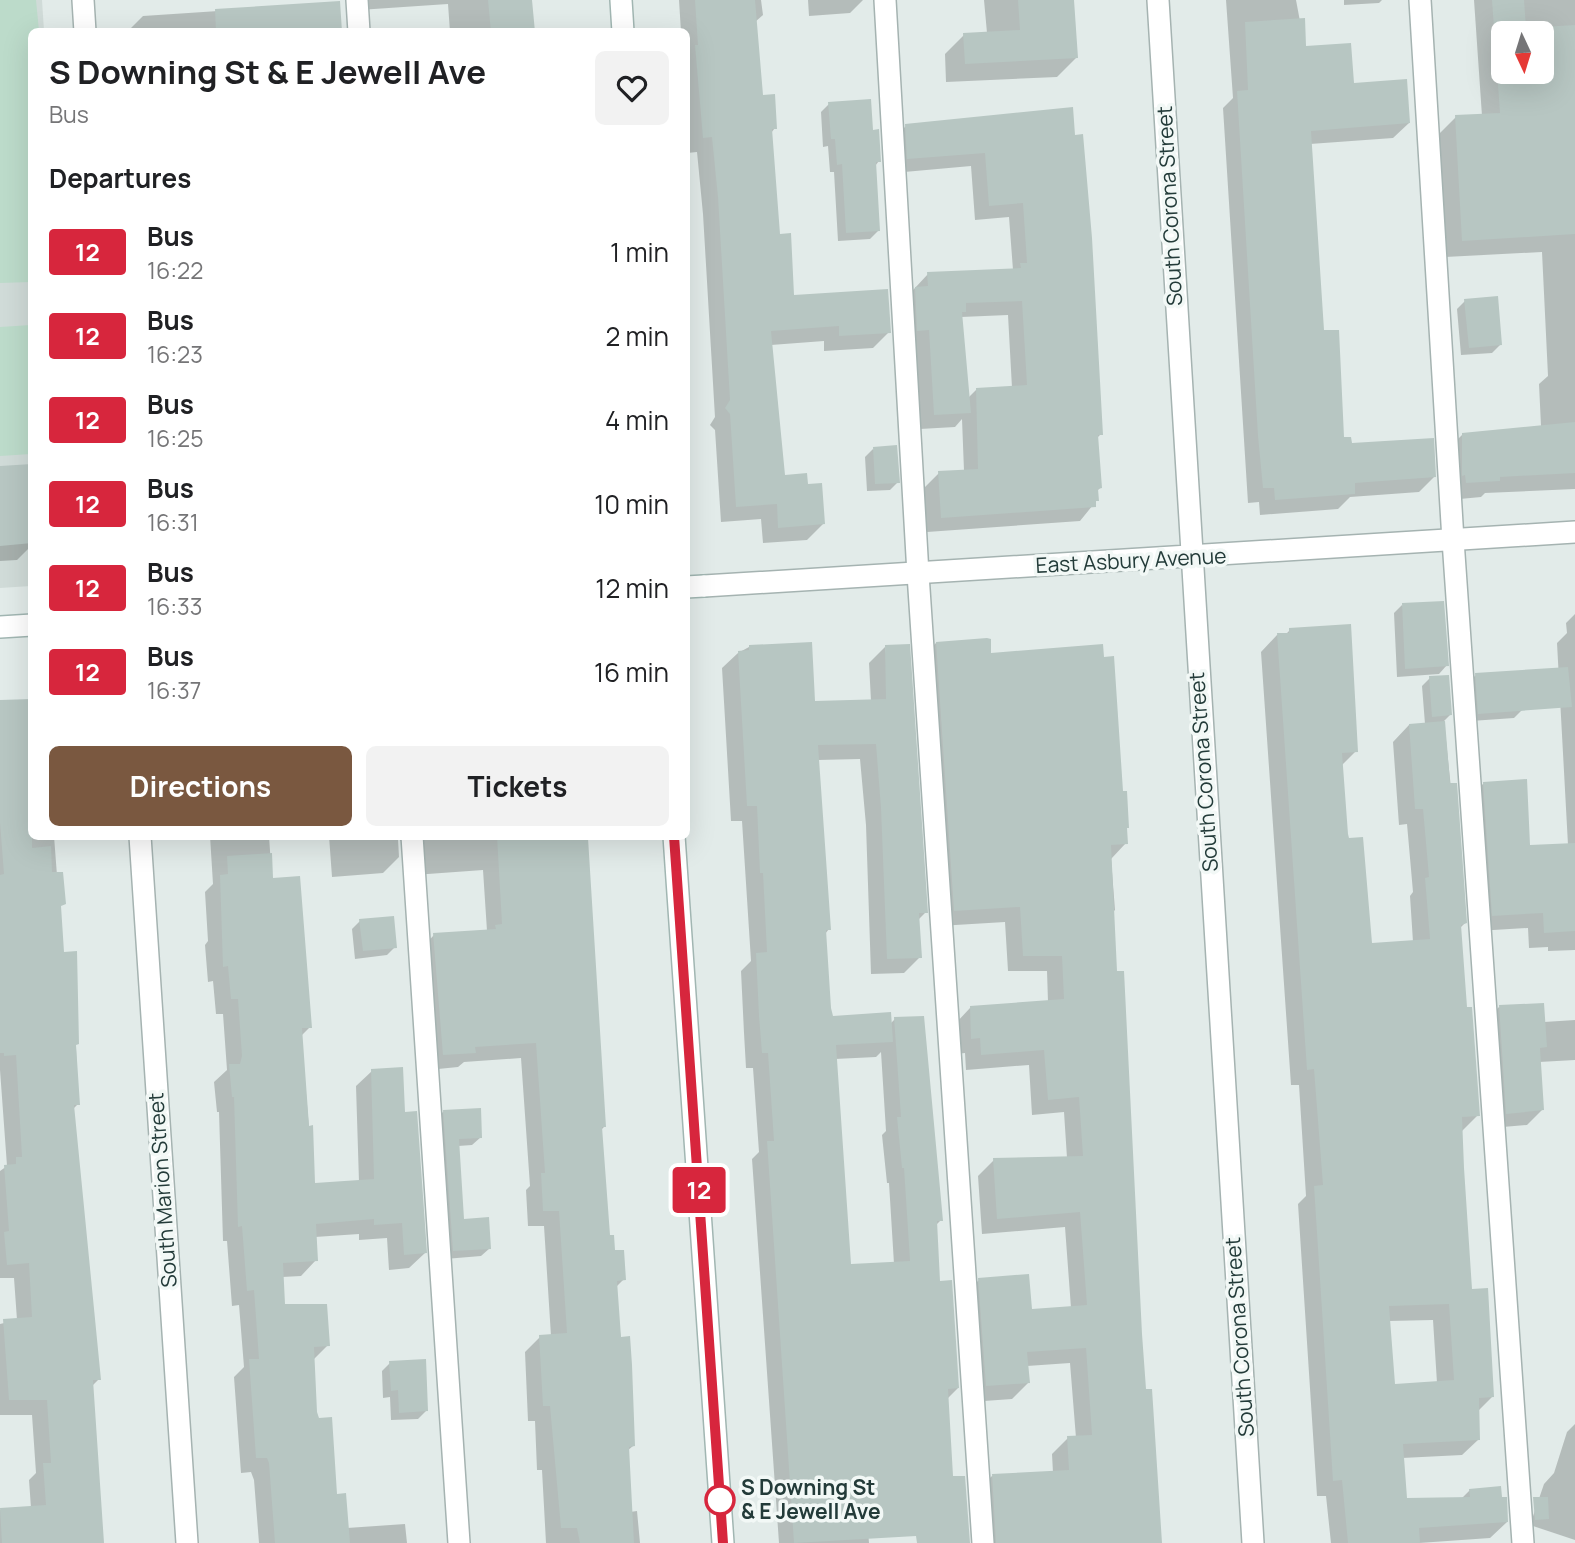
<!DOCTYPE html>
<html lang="en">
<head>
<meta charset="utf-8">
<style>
	body { margin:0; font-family:Manrope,sans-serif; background:#f2f2f2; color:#202124; height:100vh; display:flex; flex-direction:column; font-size:26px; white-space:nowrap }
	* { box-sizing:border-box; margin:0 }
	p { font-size:23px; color:#757577 }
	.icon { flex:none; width:38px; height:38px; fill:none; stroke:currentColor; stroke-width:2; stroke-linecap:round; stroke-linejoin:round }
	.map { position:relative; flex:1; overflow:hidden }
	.details { position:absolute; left:28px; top:28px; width:662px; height:812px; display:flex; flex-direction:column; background:#fff; border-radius:10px; box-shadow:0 7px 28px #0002 }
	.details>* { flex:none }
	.badge { padding:0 14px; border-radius:5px; font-size:24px; line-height:46px }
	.needle { width:46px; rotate:176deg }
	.buttons { position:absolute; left:1491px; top:21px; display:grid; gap:14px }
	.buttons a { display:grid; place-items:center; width:63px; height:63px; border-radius:10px; background:#fff; box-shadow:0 7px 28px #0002; font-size:35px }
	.map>.badge { position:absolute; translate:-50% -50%; box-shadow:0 0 0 4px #fff }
	h2 { padding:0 21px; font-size:26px; line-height:63px }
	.round { display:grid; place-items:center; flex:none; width:74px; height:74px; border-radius:10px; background:#f2f2f2 }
	.summary { display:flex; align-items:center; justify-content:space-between; height:119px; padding:0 21px }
	h1 { font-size:33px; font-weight:700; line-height:52px }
	.button { display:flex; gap:14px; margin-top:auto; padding:14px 21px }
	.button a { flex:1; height:80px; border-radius:10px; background:#7a5840; color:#fff; font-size:28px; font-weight:700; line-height:80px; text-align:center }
	.button a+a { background:#f2f2f2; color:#202124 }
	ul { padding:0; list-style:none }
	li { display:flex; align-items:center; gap:21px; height:84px; padding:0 21px }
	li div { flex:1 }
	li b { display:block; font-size:26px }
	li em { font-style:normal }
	li .badge { min-width:77px; font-weight:700; text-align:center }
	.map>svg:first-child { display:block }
	.built { fill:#d0dbd8 }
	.green { fill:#bcdbca }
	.shadow { fill:#0003; fill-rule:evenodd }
	.building { fill:#b7c6c2; fill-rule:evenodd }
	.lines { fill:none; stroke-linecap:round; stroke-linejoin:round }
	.lane-casing { stroke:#a5b3b1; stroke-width:24 }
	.street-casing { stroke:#a5b3b1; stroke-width:24 }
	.secondary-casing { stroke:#a1b6b2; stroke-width:24 }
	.lane { stroke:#fff; stroke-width:21 }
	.street { stroke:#fff; stroke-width:21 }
	.secondary { stroke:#fff; stroke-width:21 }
	.line-casing { stroke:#fff; stroke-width:16 }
	.line { stroke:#d7263d; stroke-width:10 }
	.stop-dot { fill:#fff; stroke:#d7263d; stroke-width:3.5 }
	.labels { text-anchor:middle; stroke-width:7; stroke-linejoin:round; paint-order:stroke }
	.street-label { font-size:21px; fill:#233b39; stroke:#f2f8f6 }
	.stop-label { font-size:21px; font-weight:bold; fill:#233b39; stroke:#f2f8f6; text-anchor:start }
</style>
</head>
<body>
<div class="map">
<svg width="1575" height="1543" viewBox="0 0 1575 1543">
	<rect width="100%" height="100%" fill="#e2ebe9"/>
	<path class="built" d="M0,0H42L44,31L32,32L31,586L0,588Z"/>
	<path class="green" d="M0,0H36L39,31L32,32L31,282L0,283Z
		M31,325V454L0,456V327Z"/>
	<path class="shadow" d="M358,0H531L533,32H450L448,4L359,10Z
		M679,0H761L763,15L755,22L762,97L775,128L771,133L778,235L793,297L889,332L873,348L824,351V341L771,345L783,477L806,486L823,524L807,540L763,543L761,519L721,522L715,430L710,425L715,417L703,214L697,152L687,153L686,32H681Z
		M808,0H863L850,13L809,16Z
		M984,0H1072L1076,58L1057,77L946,82L945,54L964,35L987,33Z
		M1226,0H1296L1305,48L1409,123L1393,138L1310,144L1322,331L1342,439L1434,477L1419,492L1350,497L1338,509L1260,515L1259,502L1248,503L1223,108L1233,98Z
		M1344,0H1382L1379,3L1344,5Z
		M1474,0H1575V489L1485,493L1481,497L1449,500L1445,452L1462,435L1541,426L1539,384L1548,376L1542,252L1445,257L1438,135L1456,117L1482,116ZM1503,33H1542V72H1503Z
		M338,3L340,32H127L143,16Z
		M829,104L871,132L879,161L875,166L878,231L870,239L838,241L834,172H830L828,146L823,147L821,112Z
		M1071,109L1101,434L1097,438L1100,488L1097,491V500L1080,521L927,532L924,488L939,473L964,471L962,419L955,427L920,429L915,344L901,303L928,274L1013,270L1009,217L975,220L971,166L893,173L891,141L906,126ZM1008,315L1012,388L976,390L968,398L961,317Z
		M1465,301L1500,345L1492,353L1461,355L1457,309Z
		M873,449L898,482L890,490L867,491L865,457Z
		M0,467L32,496V545L17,560L0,561Z
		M1402,605L1447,665L1439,674L1397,677L1394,613Z
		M1575,614V950L1548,951V947L1529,948L1528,928L1477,931L1468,799L1484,783L1528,847L1568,845L1557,643L1567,633L1566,623Z
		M1290,630L1356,751L1341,766L1347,834L1371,945L1413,942L1410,896L1413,892L1407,824L1399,825L1393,742L1409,725L1425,724L1422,686L1430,678L1450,715L1444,721L1465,923L1460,928L1465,1009L1478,1115L1461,1132L1470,1291L1492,1397L1477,1412L1479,1439L1462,1455L1402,1458L1405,1500L1461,1499L1470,1490L1507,1522L1490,1538L1419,1543H1331L1326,1496H1317L1298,1204L1306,1196L1299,1085H1291L1261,652L1277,635H1285ZM1433,1320L1437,1383L1393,1386L1388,1321Z
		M936,643L990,655L1125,830L1126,843L1111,859L1115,910L1112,913L1144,1391L1160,1543H980L976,1492L992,1476L1053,1473L1052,1454L1068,1438H1076L1070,1363L1027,1366L1028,1383L1012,1399L970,1402L963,1296L979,1280L1031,1311L1071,1308L1065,1227L982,1234L978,1176L994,1160L1067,1158L1064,1112L1032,1115L1029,1065L966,1070L965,1053L956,1054L955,1024L970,1008L1048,1002L1047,971H1008L1005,922L939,926L921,659Z
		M749,647L813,703L871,701L869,663L885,647L926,912L918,920L920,957L904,973L871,974L866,825L860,759L818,760L829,929L825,934L831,1018L890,1024L895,1019L941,1220L935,1226L939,1283L958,1388L947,1399L951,1478L969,1543H918L917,1528L868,1531L869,1543H779L752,1159L759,1152L753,1068H746L744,1033L741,971L751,961L742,821H731L722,668L738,653ZM881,1052L886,1131L882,1135L887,1183H889L894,1264L850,1266L835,1059L876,1057Z
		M1476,675L1522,710L1514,718L1471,721L1468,683Z
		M0,702L32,836H54L63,954L74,992L78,1104L73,1109L99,1379L92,1386L102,1543H0V1510L31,1508L29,1480L36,1473L32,1415H0V1324L17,1320L14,1278H0V1171L7,1166L0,1070Z
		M210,836H269L272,880L310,1027L301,1036L314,1185L359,1182L356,1086L372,1071L403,1113L425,1253L409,1268L389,1270L387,1238L359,1240V1234L315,1237L316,1260L301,1276L282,1277L283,1306L328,1345L313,1360L316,1412L336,1496L347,1528L405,1524L407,1543H259L254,1480L251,1472L241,1473L234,1377L244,1367L239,1305L232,1306L227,1241H223L219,1112H217L214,1082L227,1070L223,1014H216L213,981L208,982L205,945L208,941L205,892L213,884Z
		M329,836H586L605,1126L601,1130L608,1237L624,1279L615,1288L633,1446L627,1451L630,1512L637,1511L640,1543H546L542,1470H537L535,1421H528L525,1352L540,1337L551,1336L544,1226H528L526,1190L530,1186L521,1058L464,1062L458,1067L428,1070L419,951L434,935L487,931L483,870L414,875L408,845L398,839L399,857L383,873L332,877Z
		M360,921L395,947L387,955L355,959L352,929Z
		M1499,1007L1544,1022L1575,1020V1060L1539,1062L1543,1109L1527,1125L1491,1128L1484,1023Z
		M444,1111L481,1137L472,1145L458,1146L462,1220L490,1248L481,1256L445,1259L436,1119Z
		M390,1363L426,1411L418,1419L391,1420L390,1397L383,1398L382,1371Z
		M1575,1424V1540L1530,1525L1544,1484L1554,1473L1567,1432Z"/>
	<path class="building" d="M488,0H532L535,32H491Z
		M695,0H755L763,95L775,94L777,129H772L780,234L791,233L794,295L888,289L891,333L839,336V326L771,331L785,475L807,473L808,484L822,483L825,524L778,528L777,504L736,507L730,414L725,408L730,400L718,197L712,137L703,138L695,45H698Z
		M1018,0H1074L1078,58L965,64L963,33L1020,30Z
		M1492,0H1524L1526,28L1575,25V234L1462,241L1455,115L1500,113ZM1503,33H1542V72H1503Z
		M340,1L342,32H216L215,9Z
		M1305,18L1306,46L1351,43L1354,83L1407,79L1410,123L1311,131L1324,330H1339L1344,437H1351L1352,443L1434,438L1436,477L1355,483V494L1275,500L1274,488H1263L1258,436L1237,91L1248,90L1245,22Z
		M871,99L873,130L879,129L881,162H876L880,231L846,233L842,164L837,165L835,139H831L828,102Z
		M1073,107L1075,135L1083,134L1092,238L1103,435H1098L1102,488L1098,489L1099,501H1096V507L941,518L938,471L978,469L976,388L1027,385L1022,301L966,303V312H962L971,413L934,415L929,330L917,331L915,287L928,286L927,272L1021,268L1020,263H1027L1023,203L989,206L985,153L907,159L905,124Z
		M1498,296L1502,345L1469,348L1464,299Z
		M1575,422V473L1500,477V481L1466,483L1465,475L1462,476V433Z
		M897,445L900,483L875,484L873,447Z
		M32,464V543L0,546V466Z
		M1444,601L1449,666L1405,669L1402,603Z
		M1351,624L1358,752L1342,753L1348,834L1349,838L1363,837L1372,943L1430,939L1425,878L1429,877L1423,809H1415L1409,724L1445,721L1450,783H1457L1467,923L1461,925L1467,1007H1472L1480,1116L1462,1117L1464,1168L1472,1289L1488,1288L1494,1397L1479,1398L1480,1440L1403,1444L1407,1498L1470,1497L1469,1489L1501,1486L1502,1497H1507L1508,1522L1419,1528L1420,1543H1348L1342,1480L1333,1481L1314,1186L1323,1185L1314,1069L1307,1070L1277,633H1289V628ZM1449,1304L1454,1380L1395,1384L1389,1306Z
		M987,638L991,639V653L1103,644L1104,657L1114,656L1123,791H1127L1129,828H1127L1128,844L1111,845L1117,971H1124L1142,1334L1146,1389H1152L1162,1543H996L992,1474L1069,1470L1067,1436L1092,1435L1086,1348L1027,1352L1030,1383L986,1386L978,1278L1029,1274L1032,1309L1087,1305L1080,1212L997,1219L993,1158L1083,1156L1079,1097L1048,1100L1044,1050L981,1055L980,1038L971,1039L970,1006L1064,999L1062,956H1023L1020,907L954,911L936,642Z
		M812,642L815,701L886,699L885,645L910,644L928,913H919L922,958L887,959L881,808L876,744L818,745L831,930H826L831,1008L833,1016L891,1012L893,1042L836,1045L851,1264L910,1261L904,1168H902L897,1117H901L894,1017L924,1016L943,1221H937L940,1281L952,1280L959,1388L948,1389L953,1476H965L970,1543H917L916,1536L794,1543L767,1141H774L768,1053H762L759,1016L756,953L767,952L763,873H760L757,806H747L738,651L749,650V645Z
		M1568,667L1572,707L1478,714L1475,673Z
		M1449,675L1452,715L1432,717L1429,676Z
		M32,699V848L51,846L52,872H63L66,904L61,906L64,952L77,951L79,1044L76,1045L80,1105H74L101,1380H93L104,1543H2L0,1508L46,1505L43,1463H51L47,1400H9L3,1319L32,1317L29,1263L7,1265L4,1232L9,1231L4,1165L16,1164V1157H22L16,1055L4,1056V1053H0V875L4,874L0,822V700Z
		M1527,779L1530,845L1575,843V931L1544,933L1543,913L1492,916L1483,782Z
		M497,836L588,838L606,1127H602L610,1235H614L615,1250H624L626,1280L617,1281L621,1337L630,1336L632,1365L635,1446L629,1447L634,1543H580L577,1528H561L550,1406H543L539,1335L567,1333L559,1211H543L541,1173H545L536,1043L475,1047L476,1053L443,1055L433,933L496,929L495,925L502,924Z
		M272,853L273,878L300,876L312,1028H302L309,1126L313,1125L315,1183L374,1179L371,1069L403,1067L405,1112L417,1111L427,1253L404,1255L402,1223L374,1225V1219L316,1224L318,1261L283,1263L285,1304H327L330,1346L314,1347L317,1412L319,1418L332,1417L337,1494L346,1493L350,1543H275L269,1463L267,1458H256L249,1359H259L254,1290L247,1291L242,1226L238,1227L234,1097H232L229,1064H240L242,1056L238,999H231L228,966L223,967L220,875L228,874L227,856Z
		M394,916L397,948L363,951L359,919Z
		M1544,1003L1547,1047L1540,1048L1544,1110L1506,1114L1499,1005Z
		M481,1108L482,1138L459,1139L464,1219L489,1217L491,1249L453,1251L443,1110Z
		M426,1359L428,1411L399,1413L398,1390L391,1391L389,1361Z
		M1533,1497H1548L1549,1519L1535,1520Z"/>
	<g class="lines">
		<defs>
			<path id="lane" d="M357,0L359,32
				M885,0L918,574L983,1543
				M1420,0L1453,540L1523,1543
				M412,836L459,1543"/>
			<path id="street" d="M83,0L85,32
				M1158,0L1253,1543
				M704,586L1575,532
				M140,836L187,1543"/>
			<path id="secondary" d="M621,0L623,32
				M686,587L704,586
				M0,627L32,625
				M674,836L723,1543"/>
		</defs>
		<use href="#lane" class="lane-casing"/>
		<use href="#street" class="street-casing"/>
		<use href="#secondary" class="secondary-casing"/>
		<use href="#lane" class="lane"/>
		<use href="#street" class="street"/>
		<use href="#secondary" class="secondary"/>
	</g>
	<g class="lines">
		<defs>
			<path id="line" d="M674,836L723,1543"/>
		</defs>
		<use href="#line" class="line-casing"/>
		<use href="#line" class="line"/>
	</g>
	<circle class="stop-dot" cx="720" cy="1500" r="14"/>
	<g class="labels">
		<g class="street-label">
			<text transform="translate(1170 206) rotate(-93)" y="7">South Corona Street</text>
			<text transform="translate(1131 561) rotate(-3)" y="7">East Asbury Avenue</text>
			<text transform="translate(1204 772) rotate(-94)" y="7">South Corona Street</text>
			<text transform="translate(163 1190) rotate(-94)" y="7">South Marion Street</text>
			<text transform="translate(1240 1337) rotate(-94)" y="7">South Corona Street</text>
		</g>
		<g class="stop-label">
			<text x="741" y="1495">S Downing St<tspan x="741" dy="24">&amp; E Jewell Ave</tspan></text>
		</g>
	</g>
</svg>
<div class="buttons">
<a><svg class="needle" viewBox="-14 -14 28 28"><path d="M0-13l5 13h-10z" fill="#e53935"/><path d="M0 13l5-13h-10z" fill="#757577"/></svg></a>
</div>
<b class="badge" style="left:699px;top:1190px;background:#d7263d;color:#fff">12</b>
<section class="details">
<div class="summary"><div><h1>S Downing St &amp; E Jewell Ave</h1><p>Bus</p></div><a class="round"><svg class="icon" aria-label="heart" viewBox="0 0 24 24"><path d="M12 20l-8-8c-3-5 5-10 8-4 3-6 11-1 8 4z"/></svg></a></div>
<h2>Departures</h2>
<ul>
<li><span class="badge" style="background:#d7263d;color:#fff">12</span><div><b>Bus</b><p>16:22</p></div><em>1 min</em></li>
<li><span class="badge" style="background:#d7263d;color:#fff">12</span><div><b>Bus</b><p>16:23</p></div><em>2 min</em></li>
<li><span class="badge" style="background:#d7263d;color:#fff">12</span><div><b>Bus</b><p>16:25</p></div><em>4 min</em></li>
<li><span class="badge" style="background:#d7263d;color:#fff">12</span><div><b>Bus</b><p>16:31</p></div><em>10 min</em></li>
<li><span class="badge" style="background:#d7263d;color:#fff">12</span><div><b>Bus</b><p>16:33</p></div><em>12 min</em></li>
<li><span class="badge" style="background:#d7263d;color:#fff">12</span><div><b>Bus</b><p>16:37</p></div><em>16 min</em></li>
</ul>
<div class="button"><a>Directions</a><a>Tickets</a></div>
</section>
</div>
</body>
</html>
